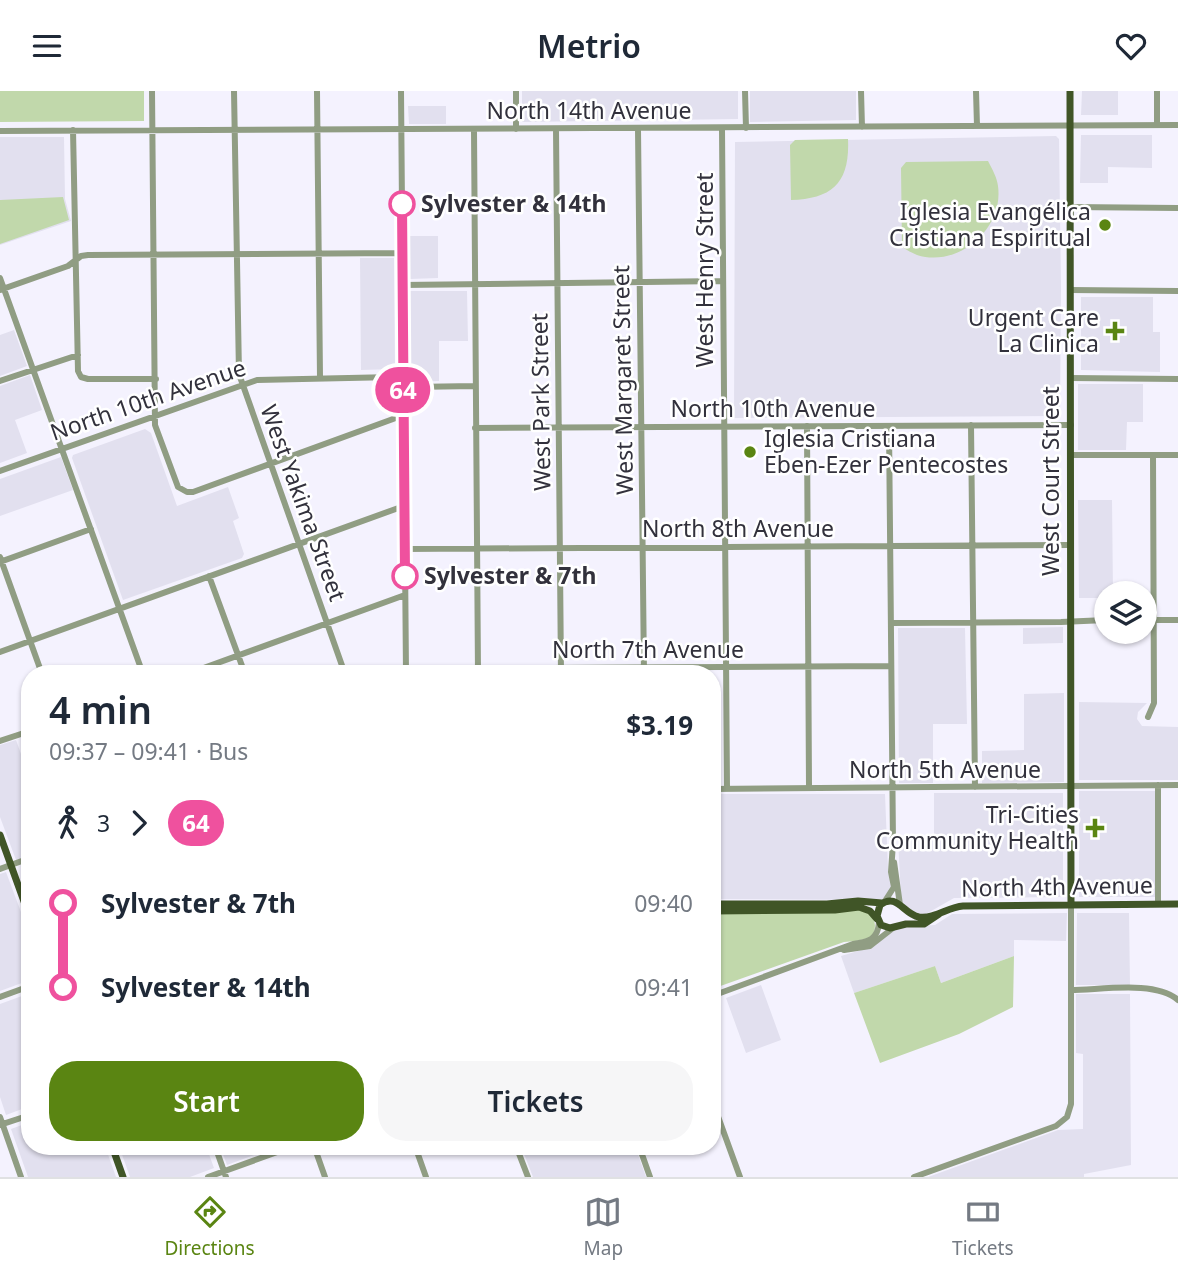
<!DOCTYPE html>
<html lang="en">
<head>
<meta charset="utf-8">
<style>
	body { margin:0; font-family:"Noto Sans",sans-serif; background:#f6f6f7; color:#1f2937; height:100vh; display:flex; flex-direction:column; font-size:26px; white-space:nowrap }
	* { box-sizing:border-box; margin:0 }
	p { font-size:23px; color:#747a83 }
	.icon { flex:none; width:38px; height:38px; fill:none; stroke:currentColor; stroke-width:2; stroke-linecap:round; stroke-linejoin:round }
	.map { position:relative; flex:1; overflow:hidden }
	.details { position:absolute; left:21px; top:574px; width:700px; height:490px; display:flex; flex-direction:column; background:#fff; border-radius:28px; box-shadow:0 2px 5px #0004 }
	.details>* { flex:none }
	.badge { padding:0 14px; border-radius:23px; font-size:24px; line-height:46px }
	.controls { position:absolute; left:1094px; top:490px; display:grid; gap:14px }
	.controls a { display:grid; place-items:center; width:63px; height:63px; border-radius:50%; background:#fff; box-shadow:0 2px 5px #0004; font-size:35px }
	.map>.badge { position:absolute; translate:-50% -50%; box-shadow:0 0 0 4px #fff }
	.legs { display:flex; align-items:center; gap:10px; height:77px; padding:0 28px; font-size:23px }
	.legs p { margin-inline-start:auto }
	.head { display:flex; align-items:center; justify-content:space-between; height:119px; padding:0 28px }
	h1 { font-size:38px; font-weight:600; line-height:52px }
	.cta { display:flex; gap:14px; margin-top:auto; padding:14px 28px }
	.cta a { flex:1; height:80px; border-radius:28px; background:#5a8512; color:#fff; font-size:28px; font-weight:600; line-height:80px; text-align:center }
	.cta a+a { background:#f6f6f7; color:#1f2937 }
	ul { padding:0 28px; list-style:none }
	li { display:flex; align-items:center; gap:24px; height:84px; font-size:26px }
	li i { display:grid; place-items:center; width:10px; height:100%; margin:0 9px; background:currentColor }
	li i::after { content:''; width:18px; height:18px; margin:-9px; border:5px solid; border-radius:50%; background:#fff }
	li p { margin-inline-start:auto }
	li:first-child i { background:linear-gradient(#0000 50%,currentColor 0) }
	li:last-child i { background:linear-gradient(currentColor 50%,#0000 0) }
	header { display:flex; justify-content:space-between; align-items:center; height:91px; padding:0 28px; background:#fff; font-size:32px; font-weight:600 }
	.menu { display:flex; justify-content:space-around; align-items:center; height:98px; border-top:2px solid #e0e1e3; background:#fff; font-size:19px; color:#747a83 }
	.menu a { display:grid; justify-items:center; gap:4px }
	.menu .on { color:#5a8512 }
	.map>svg:first-child { display:block }
	.built { fill:#e2e0ef }
	.green { fill:#c1d8ab }
	.lines { fill:none; stroke-linecap:round; stroke-linejoin:round }
	.minor { stroke:#909d83; stroke-width:6 }
	.major { stroke:#405527; stroke-width:7 }
	.line-1-casing { stroke:#fff; stroke-width:16 }
	.line-1 { stroke:#ef519e; stroke-width:10 }
	.stop-1-dot { fill:#fff; stroke:#ef519e; stroke-width:3.5 }
	.poi-dot { fill:#5a8512; stroke:#fff; stroke-width:2.5 }
	.labels { text-anchor:middle; stroke-width:5; stroke-linejoin:round; paint-order:stroke }
	.street-label { font-size:23px; fill:#32313c; stroke:#fff }
	.stop-label { font-size:23px; font-weight:bold; fill:#32313c; stroke:#fff; text-anchor:start }
	.poi-label { font-size:23px; fill:#32313c; stroke:#fff; text-anchor:end }
</style>
</head>
<body>
<header><svg class="icon" aria-label="menu" viewBox="0 0 24 24"><path d="M4 6h16M4 12h16M4 18h16"/></svg>Metrio<svg class="icon" aria-label="heart" viewBox="0 0 24 24"><path d="M12 20l-8-8c-3-5 5-10 8-4 3-6 11-1 8 4z"/></svg></header>
<div class="map">
<svg width="1178" height="1086" viewBox="0 0 1178 1086">
	<rect width="100%" height="100%" fill="#f4f2fe"/>
	<path class="built" d="M522,0H738V28L522,31Z
		M750,0H856V29L750,31Z
		M1082,0H1118V24H1081Z
		M408,15H446V33H409Z
		M1081,44H1152V77L1108,76V92H1080Z
		M1056,45L1059,48L1061,197L1060,320L1056,325L734,327L735,51Z
		M0,46H64L65,108L71,130L0,154Z
		M409,145H438V187L410,188Z
		M360,167H394L395,278L361,279Z
		M410,200H467L468,250H439V290L411,291Z
		M1081,206H1153V241H1160V281L1081,279Z
		M14,239L27,275L0,285V244Z
		M30,284L42,319L15,329L27,362L0,372V295Z
		M1078,293H1143V331H1127L1126,359H1078Z
		M145,338L151,342L177,415L228,396L239,427L233,430L244,463L242,467L123,509L72,367L73,364Z
		M61,366L73,399L0,425V388Z
		M1078,409H1112L1113,502H1106V507H1079Z
		M1063,536V552L1023,553V537Z
		M898,537H965L967,633H933V692H899Z
		M1064,602V691L982,692V660L1024,659V603Z
		M1079,611L1147,612L1138,621L1137,628L1142,635L1178,636V689H1079Z
		M16,649L30,688V764L16,769L0,726V654Z
		M1079,700H1155V806H1079Z
		M934,702H1063V806L954,807L926,823H916L903,812L901,806L898,748H934Z
		M712,703H885L888,778L892,796L883,809L712,808Z
		M6,781L30,845V889L0,900V783Z
		M1067,822L1066,850L1014,849V865L941,892L935,875L854,902L841,865L875,855L886,843L901,836L935,834L952,823Z
		M1077,822H1129L1130,894H1076Z
		M761,894L781,949L746,962L726,907Z
		M30,902V1015L6,1024L0,1006V913Z
		M1076,903H1130L1131,1074L1084,1083V1086H928L1058,1039L1083,1038V963L1076,962Z
		M30,1031V1055H105L116,1086H28L11,1038Z
		M119,1055H206L214,1077L190,1086H130Z
		M220,1055H278L227,1074Z
		M521,1055H635L646,1086H533Z"/>
	<path class="green" d="M0,0H144V30L0,31Z
		M848,48C850,91 833,108 791,109L790,54L795,49Z
		M988,70C992,78 997,86 998,95C1004,138 958,177 917,164C912,162 907,159 902,156L901,77L906,71Z
		M63,106L69,129L0,153V109Z
		M855,818C871,820 880,829 872,846L856,850L844,851L712,898V822Z
		M1014,865L1013,916L959,943L880,972L854,902L935,875L941,892Z"/>
	<g class="lines">
		<path class="minor" d="M152,0L155,334L178,396L187,401H193L404,324
			M234,0L239,283L345,583
			M317,0L320,286
			M401,0L406,583
			M516,0V38
			M745,0L746,37
			M861,0L862,36
			M976,0L977,35
			M1157,0V34
			M722,37L727,698
			M556,38L561,583
			M638,38L644,583
			M73,39L78,280L81,286L88,288H156
			M474,39L478,583
			M0,40L1178,34
			M1070,116L1178,117
			M0,187L143,583
			M402,194L723,190
			M0,199L68,175L81,165L88,164L402,162
			M1070,199L1178,200
			M1070,287L1178,288
			M0,290L78,264
			M971,334L975,696
			M807,335L809,697
			M475,337L1071,334
			M1071,364H1178
			M0,380L257,289L394,286L412,296L475,295
			M405,458L1071,454
			M0,466L42,583
			M0,471L91,438
			M209,485L245,583
			M1144,529H1178
			M891,532L1061,531L1106,529
			M0,561L404,415
			M406,578L891,575
			M187,583L405,504
			M1148,626L1154,612L1153,364
			M0,650L30,640
			M1158,694V813
			M712,698L1178,694
			M894,771L900,814
			M0,778L30,767
			M885,810L894,796L891,781L893,752L889,335
			M844,859L870,855L893,837
			M1071,899C1100,899 1156,889 1178,909
			M712,905L853,853C868,851 878,849 879,831
			M0,906L30,895
			M712,1009L740,1086
			M0,1026L21,1086
			M0,1034L30,1024
			M215,1055L226,1086
			M314,1055L325,1086
			M415,1055L426,1086
			M516,1055L528,1086
			M639,1055L650,1086
			M208,1086L294,1055
			M914,1086L1056,1035L1067,1026L1071,1013V814"/>
		<path class="major" d="M1070,0L1071,814
			M0,744L30,827
			M712,813H827L858,810L882,812
			M712,820L835,819L859,816L870,820L877,828
			M939,823L924,833H906L890,837L881,834L877,825L880,814C897,801 903,823 919,826C935,828 948,816 963,815L1178,813
			M112,1055L123,1086"/>
	</g>
	<g class="lines">
		<defs>
			<path id="line-1" d="M402,113L405,485"/>
		</defs>
		<use href="#line-1" class="line-1-casing"/>
		<use href="#line-1" class="line-1"/>
	</g>
	<g class="stop-1-dot">
		<circle cx="402" cy="113" r="12"/>
		<circle cx="405" cy="485" r="12"/>
	</g>
	<g class="poi-dot">
		<circle cx="1105" cy="134" r="7"/>
		<path d="M1111.5 229.5h7v7h7v7h-7v7h-7v-7h-7v-7h7z"/>
		<circle cx="750" cy="361" r="7"/>
		<path d="M1091.5 726.5h7v7h7v7h-7v7h-7v-7h-7v-7h7z"/>
	</g>
	<g class="labels">
		<g class="street-label">
			<text x="589" y="28">North 14th Avenue</text>
			<text transform="translate(705 179) rotate(-90)" y="8">West Henry Street</text>
			<text transform="translate(623 289) rotate(-91)" y="8">West Margaret Street</text>
			<text transform="translate(148 309) rotate(-19)" y="8">North 10th Avenue</text>
			<text transform="translate(541 311) rotate(-91)" y="8">West Park Street</text>
			<text x="773" y="326">North 10th Avenue</text>
			<text transform="translate(1051 390) rotate(-90)" y="8">West Court Street</text>
			<text transform="translate(303 412) rotate(70)" y="8">West Yakima Street</text>
			<text x="738" y="446">North 8th Avenue</text>
			<text x="648" y="567">North 7th Avenue</text>
			<text x="945" y="687">North 5th Avenue</text>
			<text transform="translate(1057 796) rotate(-1)" y="8">North 4th Avenue</text>
		</g>
		<g class="stop-label">
			<text x="421" y="121">Sylvester &amp; 14th</text>
			<text x="424" y="493">Sylvester &amp; 7th</text>
		</g>
		<g class="poi-label">
			<text x="1091" y="129">Iglesia Evangélica<tspan x="1091" dy="26">Cristiana Espiritual</tspan></text>
			<text x="1099" y="235">Urgent Care<tspan x="1099" dy="26">La Clinica</tspan></text>
			<text x="764" y="356" text-anchor="start">Iglesia Cristiana<tspan x="764" dy="26">Eben-Ezer Pentecostes</tspan></text>
			<text x="1079" y="732">Tri-Cities<tspan x="1079" dy="26">Community Health</tspan></text>
		</g>
	</g>
</svg>
<div class="controls">
<a><svg class="icon" aria-label="layers" viewBox="0 0 24 24"><path d="M12 4l9 5-9 5-9-5zM3 14l9 5 9-5"/></svg></a>
</div>
<b class="badge" style="left:403px;top:299px;background:#ef519e;color:#fff">64</b>
<section class="details">
<div class="head"><div><h1>4 min</h1><p>09:37 – 09:41 · Bus</p></div><b>$3.19</b></div>
<div class="legs"><svg class="icon" aria-label="walk" viewBox="0 0 24 24"><circle cx="13" cy="4" r="2"/><path d="M13 8l-2 6 4 7M11 14l-3 7M7 12l3-4h3l4 4"/></svg>3<svg class="icon" aria-label="forward" viewBox="0 0 24 24"><path d="M9 5l7 7-7 7"/></svg><b class="badge" style="background:#ef519e;color:#fff">64</b></div>
<ul>
<li><i style="color:#ef519e"></i><b>Sylvester &amp; 7th</b><p>09:40</p></li>
<li><i style="color:#ef519e"></i><b>Sylvester &amp; 14th</b><p>09:41</p></li>
</ul>
<div class="cta"><a>Start</a><a>Tickets</a></div>
</section>
</div>
<nav class="menu">
<a class="on"><svg class="icon" aria-label="directions" viewBox="0 0 24 24"><path d="M12 3l9 9-9 9-9-9zM9 14v-3h6M13 9l2 2-2 2"/></svg>Directions</a>
<a><svg class="icon" aria-label="map" viewBox="0 0 24 24"><path d="M3 6l6-2 6 2 6-2v14l-6 2-6-2-6 2zM9 4v14M15 6v14"/></svg>Map</a>
<a><svg class="icon" aria-label="tickets" viewBox="0 0 24 24"><path d="M3 7h18v10H3zM15 7v10"/></svg>Tickets</a>
</nav>
</body>
</html>
